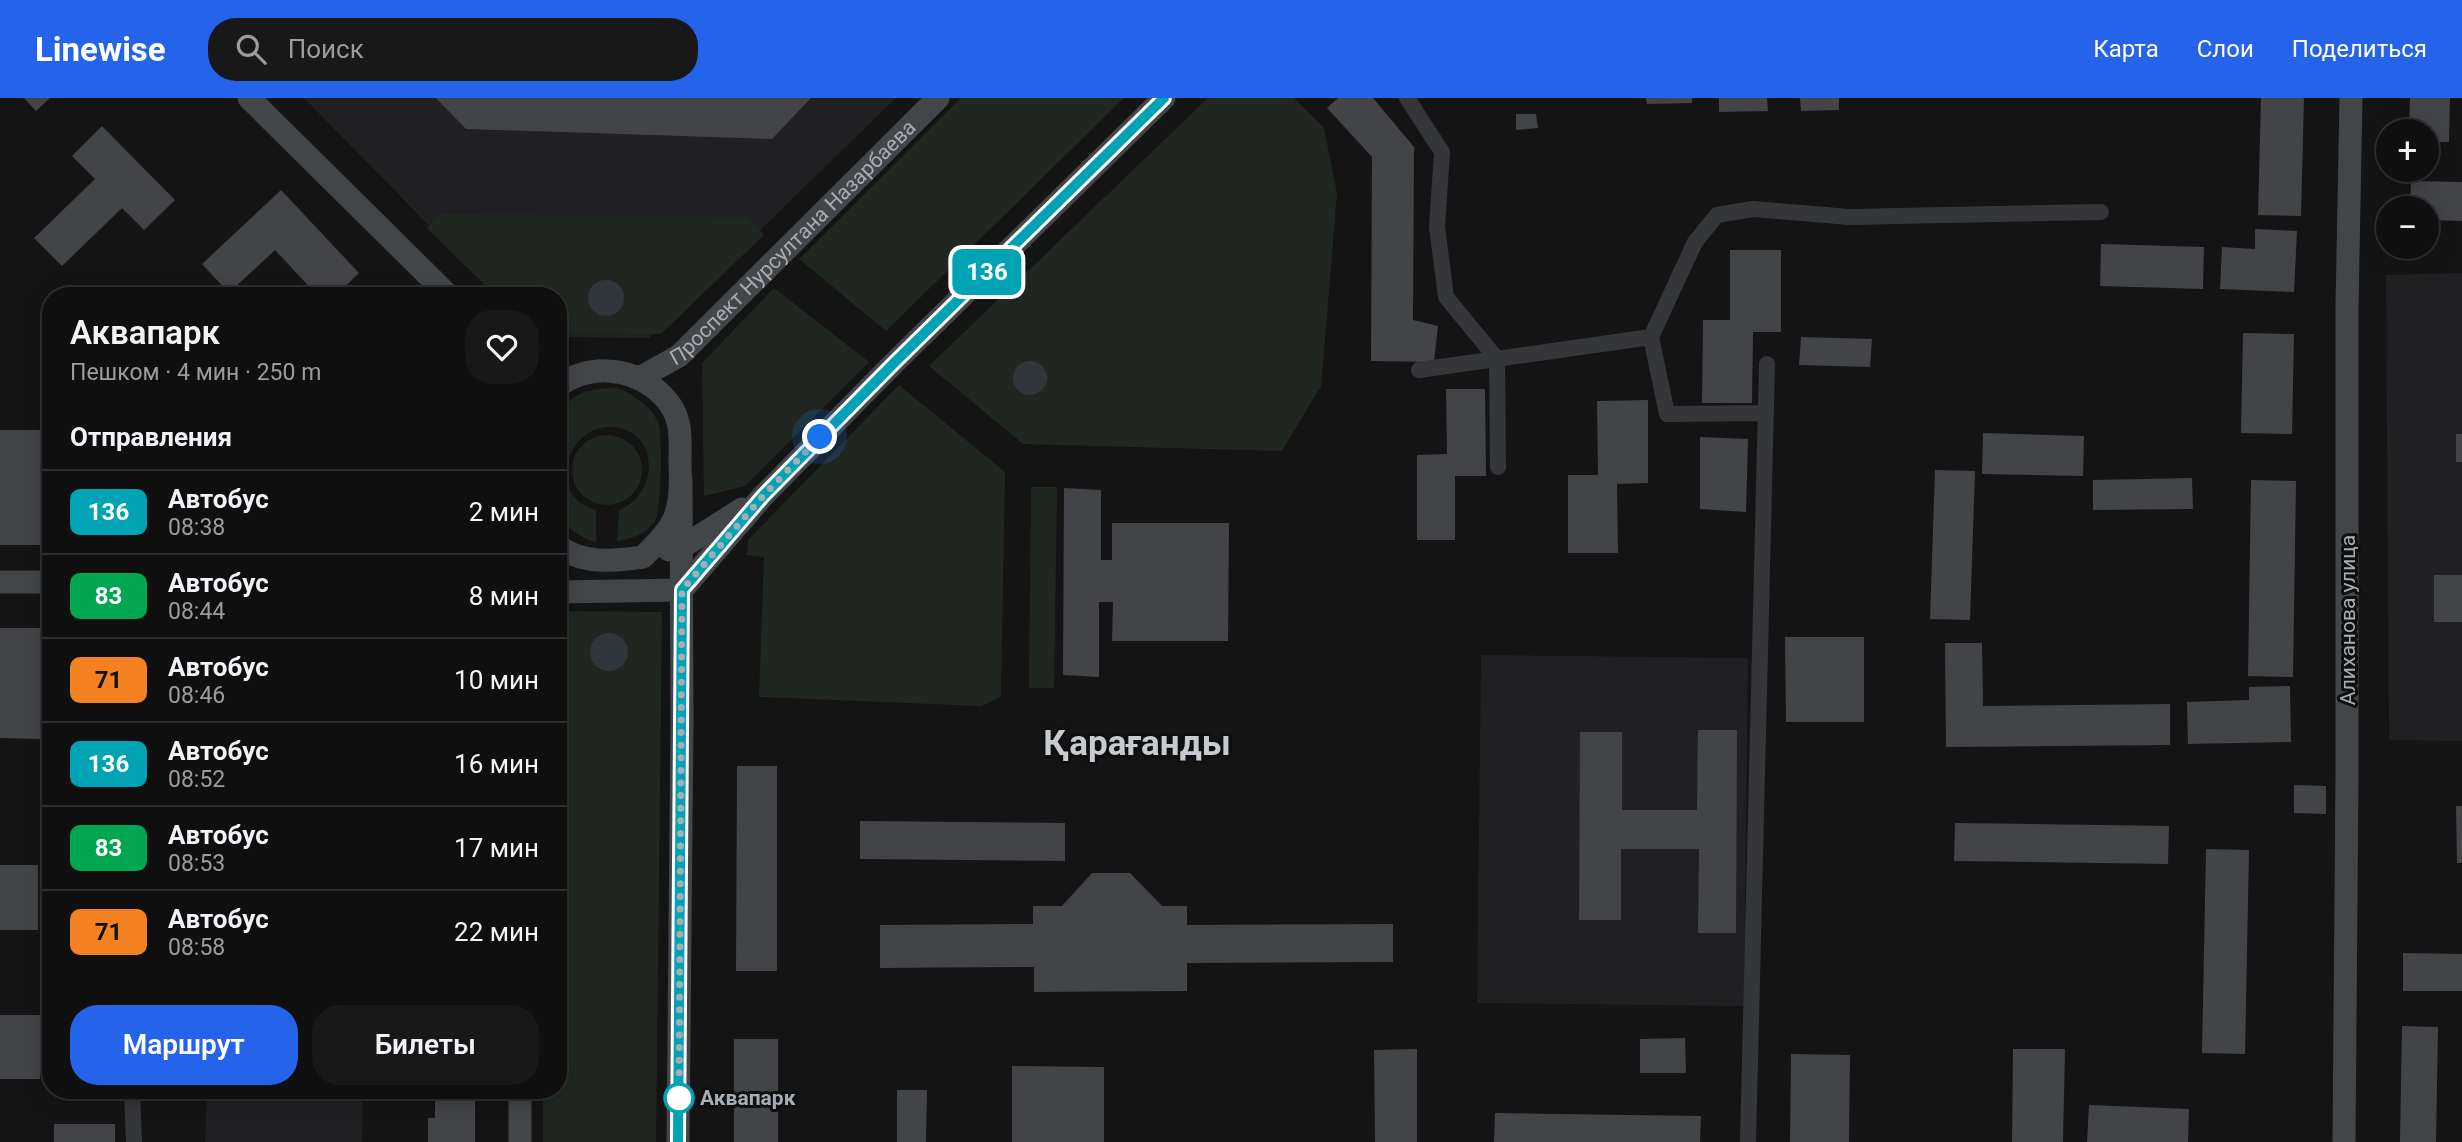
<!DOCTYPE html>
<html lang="ru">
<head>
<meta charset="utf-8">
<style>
	body { margin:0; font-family:Roboto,sans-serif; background:#181819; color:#f1f3f6; height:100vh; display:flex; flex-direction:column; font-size:26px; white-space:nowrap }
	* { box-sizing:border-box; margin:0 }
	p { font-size:23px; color:#9b9c9f }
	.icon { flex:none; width:38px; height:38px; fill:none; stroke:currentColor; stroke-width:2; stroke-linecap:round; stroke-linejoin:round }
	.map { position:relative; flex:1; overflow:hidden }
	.drawer { position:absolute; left:42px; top:189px; width:525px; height:812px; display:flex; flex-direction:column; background:#0f0f10; border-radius:28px; box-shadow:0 4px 18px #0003,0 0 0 2px #2f2f30 }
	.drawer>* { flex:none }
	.badge { padding:0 14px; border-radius:10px; font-size:24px; line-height:46px }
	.tools { position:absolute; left:2376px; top:21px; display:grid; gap:14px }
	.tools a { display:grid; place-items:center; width:63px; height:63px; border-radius:50%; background:#0f0f10; box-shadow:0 4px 18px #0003,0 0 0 2px #2f2f30; font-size:35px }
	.you { position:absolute; width:35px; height:35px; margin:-18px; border:5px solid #fff; border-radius:50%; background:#1a73e8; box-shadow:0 0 0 10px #1a73e833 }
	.map>.badge { position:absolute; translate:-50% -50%; box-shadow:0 0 0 4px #fff }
	h2 { padding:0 28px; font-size:26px; line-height:63px }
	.round { display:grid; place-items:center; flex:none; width:74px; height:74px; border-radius:28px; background:#181819 }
	.head { display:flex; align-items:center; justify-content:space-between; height:119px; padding:0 28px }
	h1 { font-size:33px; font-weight:600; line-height:52px }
	.button { display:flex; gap:14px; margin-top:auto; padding:14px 28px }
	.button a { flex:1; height:80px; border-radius:28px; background:#2563eb; color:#fff; font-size:28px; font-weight:600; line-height:80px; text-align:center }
	.button a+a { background:#181819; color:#f1f3f6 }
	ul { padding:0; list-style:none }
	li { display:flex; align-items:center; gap:21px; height:84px; padding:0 28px; border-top:2px solid #2f2f30 }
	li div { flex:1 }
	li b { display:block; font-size:26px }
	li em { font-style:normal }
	li .badge { min-width:77px; font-weight:700; text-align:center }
	header { display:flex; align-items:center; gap:42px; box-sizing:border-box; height:98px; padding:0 35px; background:#2563eb; color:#fff }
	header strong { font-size:33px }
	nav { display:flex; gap:38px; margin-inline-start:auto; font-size:24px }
	.search { width:490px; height:63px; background:#181819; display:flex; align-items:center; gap:18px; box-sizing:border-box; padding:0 24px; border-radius:28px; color:#9b9c9f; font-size:26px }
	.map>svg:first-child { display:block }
	.built { fill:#202022 }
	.green { fill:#202720 }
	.water { fill:#2e383c }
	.building { fill:#434448 }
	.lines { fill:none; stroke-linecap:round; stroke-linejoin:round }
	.street { stroke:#35363a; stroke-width:16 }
	.secondary { stroke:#434649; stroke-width:23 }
	.line-casing { stroke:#fff; stroke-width:16 }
	.line { stroke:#00a3b4; stroke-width:10 }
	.walk { stroke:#a7adb4; stroke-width:7; stroke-dasharray:0 12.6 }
	.stop-dot { fill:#fff; stroke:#00a3b4; stroke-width:3.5 }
	.labels { text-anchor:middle; stroke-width:6; stroke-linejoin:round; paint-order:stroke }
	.street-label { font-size:21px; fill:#a7adb4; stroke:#0f0f10 }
	.stop-label { font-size:21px; font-weight:bold; fill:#a7adb4; stroke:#0f0f10; text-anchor:start }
	.town-label { font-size:35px; font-weight:bold; fill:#c7cbd0; stroke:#0f0f10 }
</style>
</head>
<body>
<header>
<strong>Linewise</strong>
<div class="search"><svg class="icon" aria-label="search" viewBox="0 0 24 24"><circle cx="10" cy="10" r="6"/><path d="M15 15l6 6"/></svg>Поиск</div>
<nav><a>Карта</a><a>Слои</a><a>Поделиться</a></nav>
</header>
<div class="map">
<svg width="2462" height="1044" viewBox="0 0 2462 1044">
	<rect width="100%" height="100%" fill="#141415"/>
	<path class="built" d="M304,0H896L649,240L558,239V198H498Z
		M2462,175V643L2389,642L2386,177Z
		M1481,557L1748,560L1744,908L1477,905Z
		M207,992H363L362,1044H205Z"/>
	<path class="green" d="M961,0H1124L886,233L799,161Z
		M1208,0H1294L1324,30L1337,95L1321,288L1282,353L1023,346L929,268Z
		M440,116L748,119L764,137L661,236L558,234V198H496L427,130Z
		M774,190L869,264L745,388L704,398L702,265Z
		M899,287L1005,374L1001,599L981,608L759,599L764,459L747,457L748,442Z
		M616,290C631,295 652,309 658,324C663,335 661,413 655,423C647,435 632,441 617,443L619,412C661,396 659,330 611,329C564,328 547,400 596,412V445C584,440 572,435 565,424C555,409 555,320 566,307C579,291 597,291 616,290Z
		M572 372a35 35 0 1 1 70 0a35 35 0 1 1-70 0Z
		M1031,389H1057L1054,590H1029Z
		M558,513L662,514L656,1044H543V992H558Z"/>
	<path class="water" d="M588 200a18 18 0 1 1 36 0a18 18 0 1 1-36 0Z
		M1013 280a17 17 0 1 1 34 0a17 17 0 1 1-34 0Z
		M590 554a19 19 0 1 1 38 0a19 19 0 1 1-38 0Z"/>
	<path class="building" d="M24,0H50L36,13Z
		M436,0H811L772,41L466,31Z
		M1338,0H1373L1414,49L1413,222L1438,228L1434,264L1371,263L1372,59L1327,10Z
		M1646,0H1692V5L1647,6Z
		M1719,0H1767L1768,13L1719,14Z
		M1800,0H1839V12L1801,13Z
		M2261,0H2304L2301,118L2258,117Z
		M2410,0H2450L2449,44H2427V33H2409Z
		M1516,16H1536L1538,30L1516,32Z
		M102,28L175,102L144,132L122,110L62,168L34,140L95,81L72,58Z
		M2411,83L2462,84V123L2427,122V110H2410Z
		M281,92L359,175L335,198H318L275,152L229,195L202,166Z
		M2255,131L2297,133L2294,194L2220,191L2222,149L2255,151Z
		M2101,146L2204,149L2203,191L2100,188Z
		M1730,152H1781V234H1753L1752,305H1702L1703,222H1730Z
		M2243,235L2294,236L2292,336L2241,335Z
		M1801,239L1872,241L1870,269L1799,267Z
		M1446,291H1485L1486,378H1455V442H1417V357L1447,356Z
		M1648,302V385L1617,386L1618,455H1568V377H1598L1597,303Z
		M0,332H43L42,447H0Z
		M1983,335L2084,338L2083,378L1982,376Z
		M2456,336H2462V364H2456Z
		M1700,339L1748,341L1746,414L1700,411Z
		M1935,372L1975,373L1970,522L1930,521Z
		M2192,380L2193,411L2093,412V382Z
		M2251,382L2296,383L2293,579L2248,578Z
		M1064,390L1101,392V462H1112V425H1229L1228,543H1112L1113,504H1099V579L1063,577Z
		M2434,477H2462V524H2434Z
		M0,530H45L43,641L0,640Z
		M1785,539H1864V624H1786Z
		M1945,545H1982L1983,608L2170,606V647L1946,649Z
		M2290,588L2291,644L2188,646L2187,604L2249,602V589Z
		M1698,632H1737L1736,835H1698L1699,751H1621V822H1579L1580,634H1622V712H1697Z
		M737,668H777V873H736Z
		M2294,687L2326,688V716L2294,715Z
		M2456,708H2462V765H2457Z
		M860,723L1065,725V763L860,761Z
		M1955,725L2169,728L2168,766L1954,763Z
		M2206,751L2249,752L2245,956L2202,955Z
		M0,767H38V832H0Z
		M1092,775H1130L1162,808H1187V827L1393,826V864L1187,865V893L1034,894V869L880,870V827L1033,826V808H1062Z
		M2403,855L2462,856V893H2403Z
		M0,917H40V981H0Z
		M2402,928L2438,929L2436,1044H2400Z
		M1685,940L1686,975H1640V941Z
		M734,941H778V1044H734Z
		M1417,951V1044H1375L1374,952Z
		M2013,951H2065L2063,1044H2012Z
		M1791,956L1850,957L1849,1044H1790Z
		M1012,968L1104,969V1044H1012Z
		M149,992H192V1000H149Z
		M435,992H475V1044H428V1020H435Z
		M897,992H927L926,1044H897Z
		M2089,1007L2189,1011L2188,1044H2087Z
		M1495,1015L1701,1018L1700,1044H1494Z
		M54,1026H115V1044H54Z"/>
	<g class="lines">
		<path class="street" d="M1407,0L1442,54L1437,129L1446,199L1497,261L1498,369
			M1651,239L1695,144L1717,117L1753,111L1849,119L2101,114
			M1419,272L1651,239L1667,316L1766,315
			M132,992L134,1044
			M1748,1044L1767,266"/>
		<g class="secondary">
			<path d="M249,0L449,198"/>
			<path id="s1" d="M639,280L679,258L938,0"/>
			<path d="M558,289C571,277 592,272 608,273C639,274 674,297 679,329C681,342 680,355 680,367C681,385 681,405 674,421C667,436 655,447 643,459C614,463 584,467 558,448"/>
			<path d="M669,452L682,449L742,411"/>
			<path d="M0,484H51"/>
			<path d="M558,494L682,492L763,398L894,265L1164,0"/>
			<path d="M520,1044V992"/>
			<path d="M678,1044L682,622L681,382"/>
			<path d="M2344,1044L2347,677V209L2351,0"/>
		</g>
	</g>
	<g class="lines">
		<defs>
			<path id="line" d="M678,1044L682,492L763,398L894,265L1164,0"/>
		</defs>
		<use href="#line" class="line-casing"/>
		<use href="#line" class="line"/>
		<path class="walk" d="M679,1000L682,492L763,398L820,339"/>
	</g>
	<circle class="stop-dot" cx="679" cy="1000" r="14"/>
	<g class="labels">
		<g class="street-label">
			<text dy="7" stroke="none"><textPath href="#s1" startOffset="206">Проспект Нурсултана Назарбаева</textPath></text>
			<text transform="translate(2348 522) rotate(-90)" y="7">Алиханова улица</text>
		</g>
		<g class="stop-label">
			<text x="700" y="1007">Аквапарк</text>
		</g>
		<g class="town-label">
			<text x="1137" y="657">Қарағанды</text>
		</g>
	</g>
</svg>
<div class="tools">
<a>+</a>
<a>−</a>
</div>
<div class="you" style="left:820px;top:339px"></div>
<b class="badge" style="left:987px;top:174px;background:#00a3b4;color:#fff">136</b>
<section class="drawer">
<div class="head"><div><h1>Аквапарк</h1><p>Пешком · 4 мин · 250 m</p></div><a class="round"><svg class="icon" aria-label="heart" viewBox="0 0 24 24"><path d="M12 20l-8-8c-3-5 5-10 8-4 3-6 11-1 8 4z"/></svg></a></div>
<h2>Отправления</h2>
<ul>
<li><span class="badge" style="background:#00a3b4;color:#fff">136</span><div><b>Автобус</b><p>08:38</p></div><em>2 мин</em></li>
<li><span class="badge" style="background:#00a651;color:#fff">83</span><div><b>Автобус</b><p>08:44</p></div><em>8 мин</em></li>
<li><span class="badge" style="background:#f58220;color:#111">71</span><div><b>Автобус</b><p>08:46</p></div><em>10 мин</em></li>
<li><span class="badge" style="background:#00a3b4;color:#fff">136</span><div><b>Автобус</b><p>08:52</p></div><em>16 мин</em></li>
<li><span class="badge" style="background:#00a651;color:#fff">83</span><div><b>Автобус</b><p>08:53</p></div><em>17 мин</em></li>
<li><span class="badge" style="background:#f58220;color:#111">71</span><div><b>Автобус</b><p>08:58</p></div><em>22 мин</em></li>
</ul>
<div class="button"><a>Маршрут</a><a>Билеты</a></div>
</section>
</div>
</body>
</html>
